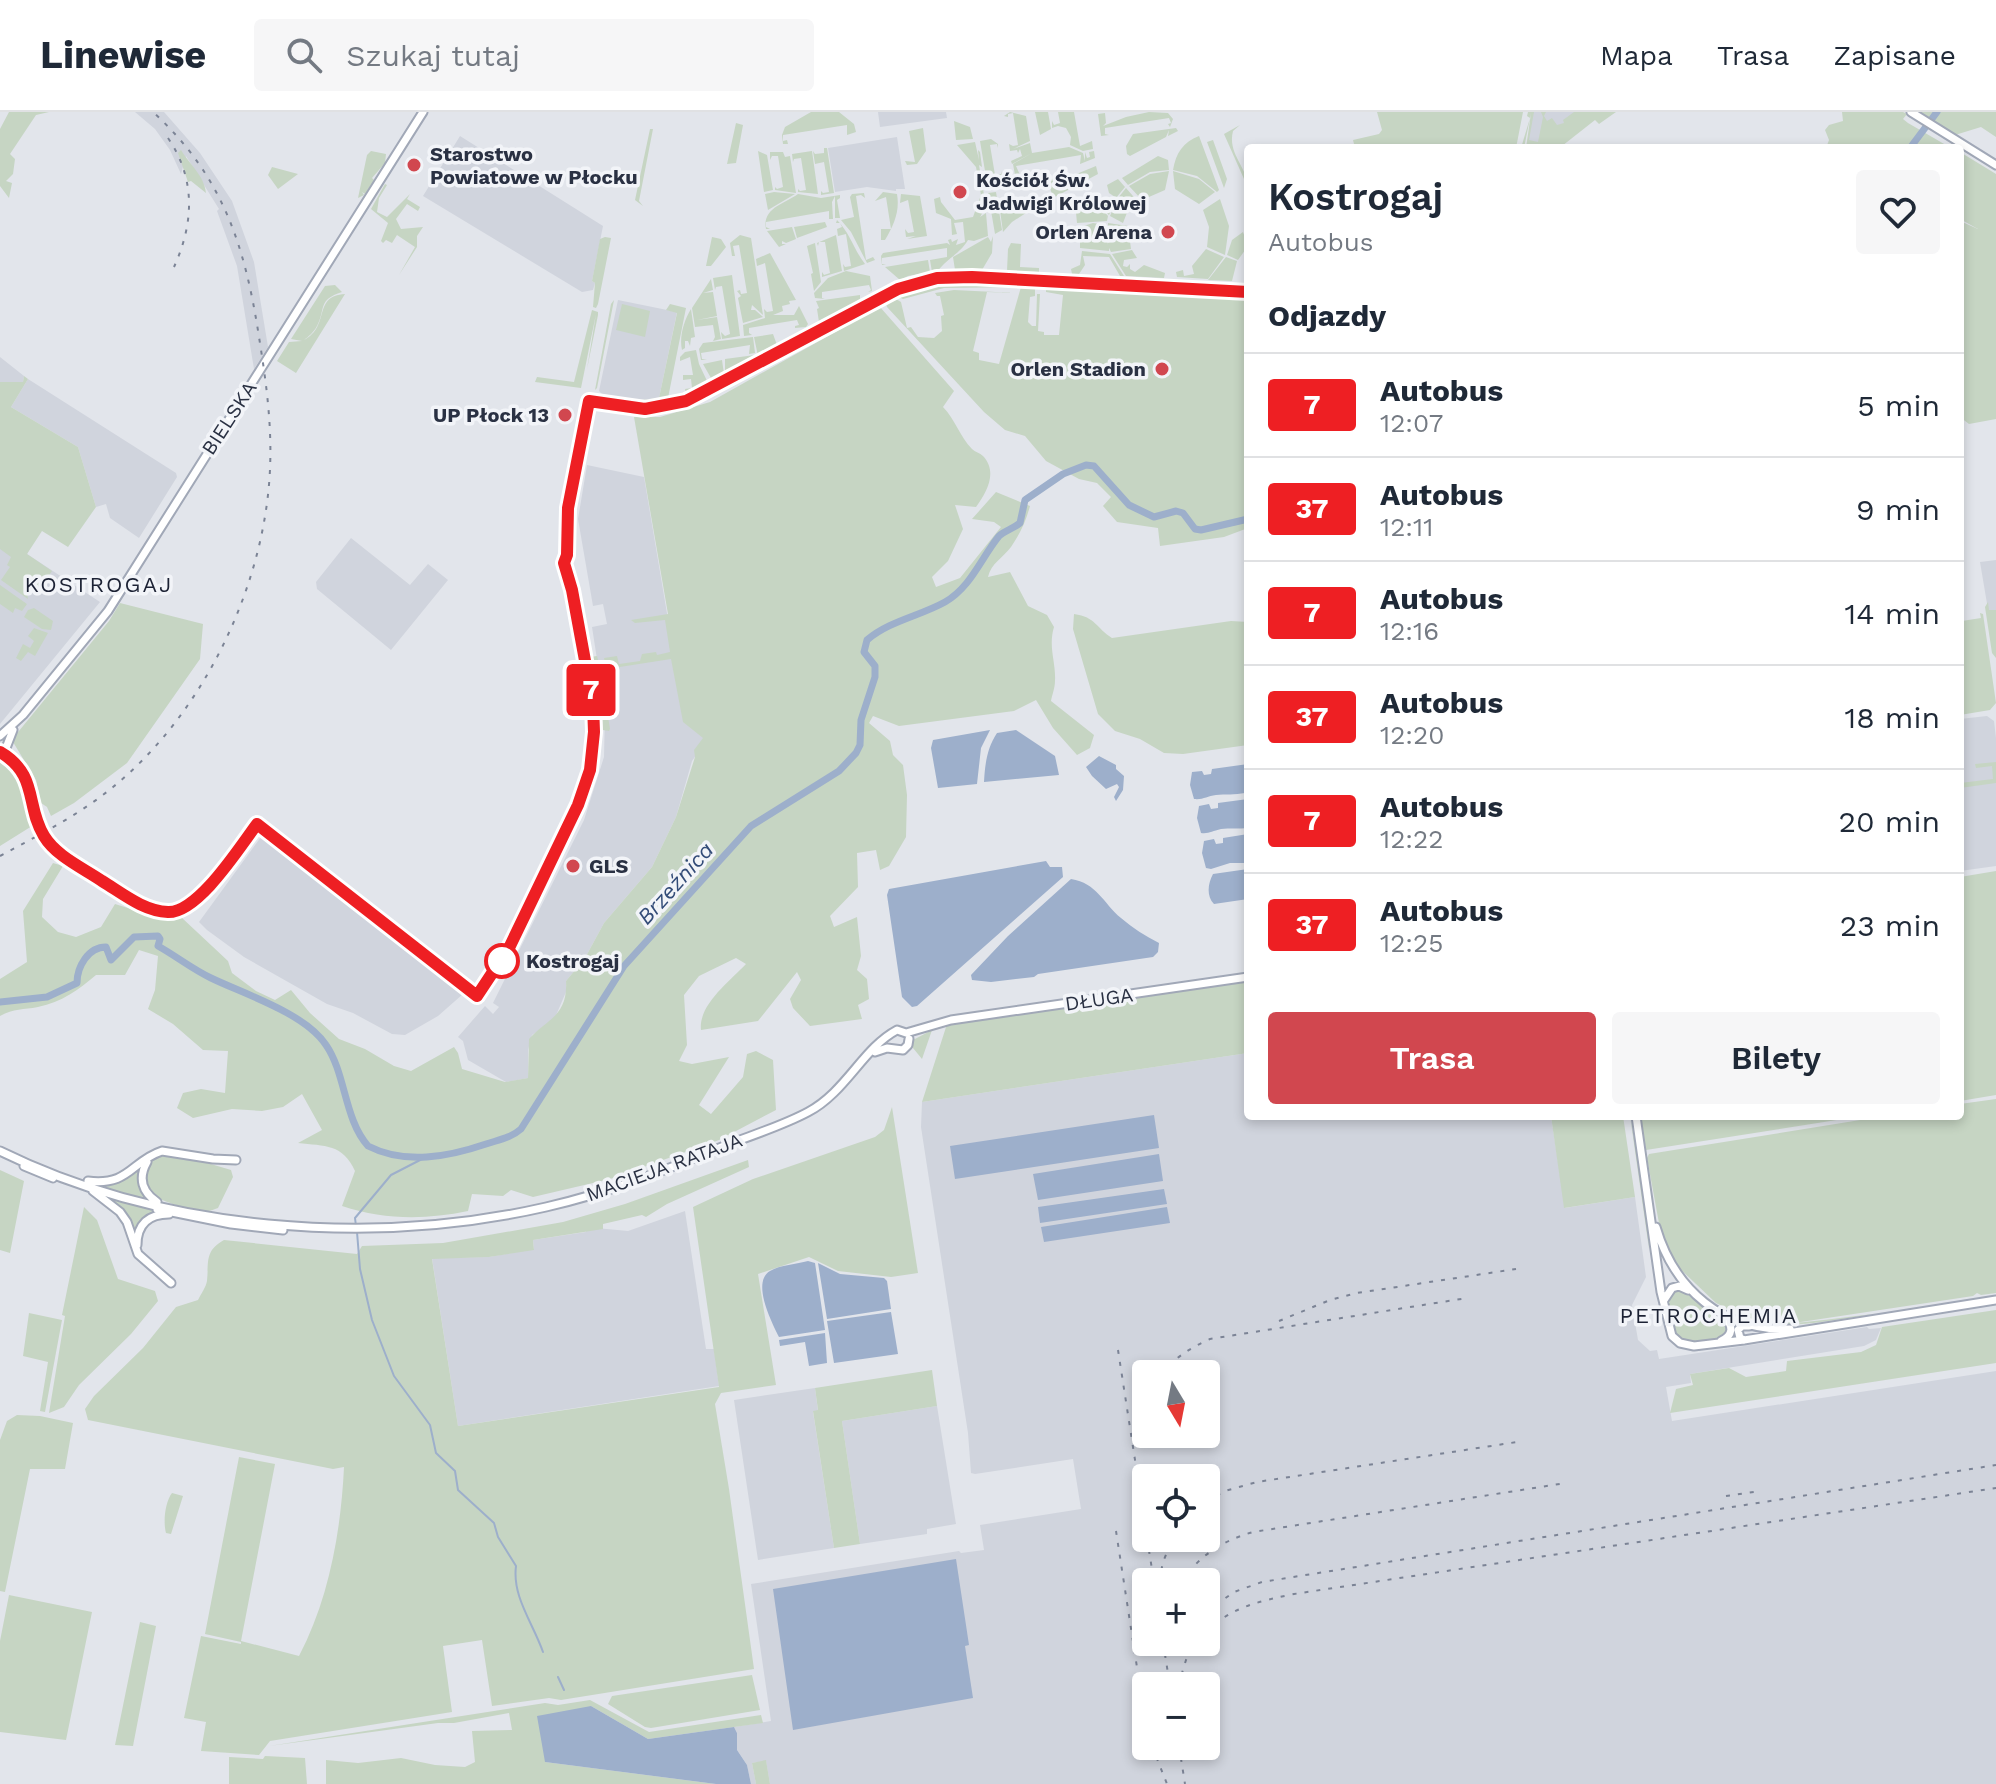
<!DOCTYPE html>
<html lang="pl">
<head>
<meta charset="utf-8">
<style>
	body { margin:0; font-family:"Work Sans",sans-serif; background:#f6f6f7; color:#1f2937; height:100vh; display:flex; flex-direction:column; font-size:30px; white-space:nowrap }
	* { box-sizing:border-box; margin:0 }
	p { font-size:26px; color:#747a83 }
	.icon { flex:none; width:44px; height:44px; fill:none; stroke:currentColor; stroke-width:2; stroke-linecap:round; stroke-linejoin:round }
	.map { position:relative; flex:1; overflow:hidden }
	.side { position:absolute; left:1244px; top:32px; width:720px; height:976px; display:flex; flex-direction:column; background:#fff; border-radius:8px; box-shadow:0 4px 12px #0003 }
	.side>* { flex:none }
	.badge { padding:0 16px; border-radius:6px; font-size:28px; line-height:52px }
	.needle { width:52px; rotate:170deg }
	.fabs { position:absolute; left:1132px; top:1248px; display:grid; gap:16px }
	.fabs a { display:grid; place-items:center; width:88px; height:88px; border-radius:8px; background:#fff; box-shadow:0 4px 12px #0003; font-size:40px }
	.map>.badge { position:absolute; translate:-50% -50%; box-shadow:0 0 0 4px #fff }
	h2 { padding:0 24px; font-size:30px; line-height:72px }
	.round { display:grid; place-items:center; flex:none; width:84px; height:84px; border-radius:8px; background:#f6f6f7 }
	.overview { display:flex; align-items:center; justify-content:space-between; height:136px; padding:0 24px }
	h1 { font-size:38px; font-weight:600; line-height:60px }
	.button { display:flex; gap:16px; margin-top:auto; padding:16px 24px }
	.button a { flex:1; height:92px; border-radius:8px; background:#d1474f; color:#fff; font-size:32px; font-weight:600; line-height:92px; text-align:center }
	.button a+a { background:#f6f6f7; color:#1f2937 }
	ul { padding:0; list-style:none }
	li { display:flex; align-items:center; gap:24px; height:104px; padding:0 24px; border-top:2px solid #e0e1e3 }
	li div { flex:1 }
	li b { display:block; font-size:30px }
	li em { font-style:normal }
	li .badge { min-width:88px; font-weight:700; text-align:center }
	header { display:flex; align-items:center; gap:48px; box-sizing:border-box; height:112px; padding:0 40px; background:#fff; border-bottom:2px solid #e0e1e3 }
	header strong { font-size:38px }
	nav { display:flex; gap:44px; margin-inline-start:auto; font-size:28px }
	.search { width:560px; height:72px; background:#f6f6f7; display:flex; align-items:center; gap:20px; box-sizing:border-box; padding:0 28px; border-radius:8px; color:#747a83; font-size:30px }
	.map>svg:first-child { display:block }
	.built { fill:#d0d4dd; fill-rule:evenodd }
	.green { fill:#c6d5c3 }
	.water { fill:#9dafcb }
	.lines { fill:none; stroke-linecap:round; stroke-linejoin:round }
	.stream { stroke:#9dafcb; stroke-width:2 }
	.river { stroke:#9dafcb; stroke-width:7 }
	.major-casing { stroke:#a1a8b7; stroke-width:11 }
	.major { stroke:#fff; stroke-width:7 }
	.rail { stroke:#7b8395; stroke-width:2; stroke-dasharray:4 8; stroke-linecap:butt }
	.line-casing { stroke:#fff; stroke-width:18 }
	.line { stroke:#ee1f23; stroke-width:12 }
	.poi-dot { fill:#d1474f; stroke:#f2f4f8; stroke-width:3 }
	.stop-dot { fill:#fff; stroke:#ee1f23; stroke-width:4 }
	.labels { text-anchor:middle; stroke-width:7; stroke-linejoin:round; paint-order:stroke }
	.poi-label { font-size:20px; font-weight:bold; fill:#2a3143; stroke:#f2f4f8; text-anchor:start }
	.street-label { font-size:20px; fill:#2a3143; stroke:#f2f4f8 }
	.stop-label { font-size:20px; font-weight:bold; fill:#2a3143; stroke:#f2f4f8; text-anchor:start }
	.neighbourhood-label { font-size:22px; letter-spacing:2px; fill:#1c2234; stroke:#f2f4f8 }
	.water-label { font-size:22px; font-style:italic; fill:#334c78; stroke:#f2f4f8 }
</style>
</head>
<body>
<header>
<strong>Linewise</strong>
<div class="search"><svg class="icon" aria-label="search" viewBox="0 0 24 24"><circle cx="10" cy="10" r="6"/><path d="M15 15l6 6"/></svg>Szukaj tutaj</div>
<nav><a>Mapa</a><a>Trasa</a><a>Zapisane</a></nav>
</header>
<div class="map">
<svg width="1996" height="1672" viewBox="0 0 1996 1672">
	<rect width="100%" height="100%" fill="#e2e5eb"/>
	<path class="built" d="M135,0H164L200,41L232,89L254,150L268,235L254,257L237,154L217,99L219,97L186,44L181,62L170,38L155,17Z
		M878,0H946L947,6L880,15Z
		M1533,0H1596L1566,22L1527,36Z
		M460,24L603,114L592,169L595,171L593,178L582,180L423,84Z
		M897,25L905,77H896V79L867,75L835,80L828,36Z
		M618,188L677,200L659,286L638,288L602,282L599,279Z
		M0,245L24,264L23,270H0Z
		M28,267L176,361L177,365L139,426L110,406L106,392L96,395L78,335L11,295Z
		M587,353L644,365L685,608L709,625L692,649L676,705L652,755L604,811L585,846L566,869V880L554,908L532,923L528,938V966L506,970L468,948L463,929L458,925L485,894L493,902L499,895L493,891L584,708L604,645L605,599L592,515L607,512L603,492L593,494L578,407Z
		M0,414L30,436L27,442L100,490L0,612Z
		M351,426L410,473L428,452L448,468L391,538L317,477L316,470Z
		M1996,448V545L1980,450Z
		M1987,604L1994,609L1996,626V754L1960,759V607Z
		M261,725L291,748L463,882L438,904L405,923L392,922L353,901L327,892L244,845L207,818L199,810Z
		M1248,941V1004H1551L1565,1096L1635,1085L1646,1165L1632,1193L1638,1228L1650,1239L1657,1238L1659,1247L1867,1215L1869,1217L1881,1216L1876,1228L1864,1234L1690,1262L1691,1271L1666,1275L1672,1309L1996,1259V1672H770L766,1649L752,1651L756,1672H751L747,1653L737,1638V1621L734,1615L771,1609L751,1472L959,1439L961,1441L984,1438L980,1413L1081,1397L1073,1347L975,1362L971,1361L968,1321L921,1015L922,990ZM1146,1262H1206V1322H1146ZM1146,1366H1206V1426H1146ZM1146,1470H1206V1530H1146ZM1146,1574H1206V1634H1146Z
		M685,1099L706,1237H714L719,1274L458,1314L432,1146L489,1145L534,1137L533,1128L586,1120V1118L596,1116L628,1119Z
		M815,1276L818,1299L813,1300L834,1436L758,1448L734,1288Z
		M937,1294L956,1412L927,1417V1422L860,1432L842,1309Z"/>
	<path class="green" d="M9,0H49L36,3L10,42L15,47L13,62L6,69L12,71L9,86L0,74V17Z
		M811,0H839L854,12L856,20L847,23V13L783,23V29L787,28L788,32H783L782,23L785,15Z
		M1010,0L1026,4L1030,29L1013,37L1030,31L1032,41L1069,35L1083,41L1085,49V40L1087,46L1090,45L1089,40L1094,39L1095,46L1080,52L1081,43L1016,54L1020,63H1015L1013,52L1032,41L1012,52L1011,49L1022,44L1020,37L1018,41L1017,38L1010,39L1009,32L1013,34L1018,33L1013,1L1008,2V5L1004,4Z
		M1035,0H1048L1051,17L1040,23Z
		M1058,0H1074L1080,34L1092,29L1093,37L1083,39L1070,33L1071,25L1066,16L1058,14L1052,16V9L1054,13L1060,11Z
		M1149,0L1168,1L1173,7L1170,15L1168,12L1171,11L1169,6L1105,16V22L1109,23L1101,24L1098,2L1105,1L1106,11L1103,14L1126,5Z
		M1377,0H1523L1516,36H1355L1353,28L1379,22L1382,18Z
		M1528,0H1534L1529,28L1538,30L1543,5L1541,0H1546L1544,4L1547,9L1552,6L1557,13L1564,11L1563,8L1574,0H1616L1599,12L1595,8L1562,34L1563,36H1526L1531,1L1524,36H1521L1530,6L1527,4Z
		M1842,0H1903L1907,2L1903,7L1908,11L1951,36H1826L1829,28L1825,18L1829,13L1843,9Z
		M1918,0H1996V25L1981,15L1955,23Z
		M954,9L970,15L973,27L956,28Z
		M736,11L743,13L736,51L727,52Z
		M1240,13L1233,19C1227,42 1248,55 1248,76L1224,22Z
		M923,16L926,39L917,52L907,53L905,49L915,50L909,19Z
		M1176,16L1178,19L1168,24L1169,18L1166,25L1130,44L1127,42L1126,34L1133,22Z
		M650,17H653L639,89L643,94L635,88Z
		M1199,24L1219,78L1217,80L1197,64L1173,58C1176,41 1183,30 1199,24Z
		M991,27L998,32V36L997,32L990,33L995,63L1001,62L1002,59L1001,66L991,68L990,64L986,65L980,29Z
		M1213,28L1227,67L1224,76L1207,30Z
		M975,30L979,48L978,38L980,40L982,55L979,53L986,95L980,105L986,101L988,124L974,129L968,128C960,142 947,146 938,159L932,160L930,148L947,145V136L882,146V152L886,153H882L881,144L883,141L947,131L950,133L948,128L951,127L952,130L958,127L956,133L965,130L963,110L954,111L957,122L952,123L951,107L936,101L934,87L940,85L941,90L955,108L973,105L981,83L976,55L957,33Z
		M824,36H827L834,81L821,83V79L823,81L829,80L824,50L815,52L813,39L815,42L824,41Z
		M181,38C190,53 204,63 206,81L191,69L188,70L178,41Z
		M371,39L386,42L385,51L372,66L374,68L365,82L362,80L364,83L358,86L367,43Z
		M758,39L767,43L773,78L764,80Z
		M812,39L818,82L798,80V77L800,79L806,78L801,46L794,47L793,50L792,42Z
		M770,40H783L785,45L790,44L796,81L775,78V75L777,77L783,75L778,44H772L770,48Z
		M1960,40L1996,62V307L1969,312L1960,305V109L1978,117L1960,107Z
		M1158,44L1168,48L1169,58L1150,60L1128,73L1122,66Z
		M1096,54L1098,62L1053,86L1049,72L1044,70L1040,73L1039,69L1074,63Z
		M272,55L298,62L278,77L268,63Z
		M1169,59L1165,78L1142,88L1129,74L1150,62Z
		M1173,59L1199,67L1215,80L1199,92L1175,77Z
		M1118,67L1125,75L1116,86L1109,103L1100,95L1115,85L1109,81L1107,73Z
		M385,72L387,73L379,86L377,100L387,105L410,82L407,87L420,95L418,99L407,92L396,107L401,117L423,115L417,124V135L399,163L415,135L397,123L392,131L386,128L383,131L381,129L388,111L371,97Z
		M1126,76L1139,91L1135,100L1128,98L1123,111L1110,104L1118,86Z
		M774,80L795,82L768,98L765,82Z
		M883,80L897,82C900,99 894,113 885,128H881V117H891L886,85L875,89Z
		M996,80L1002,118L995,122L988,81Z
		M864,81L865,86L861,83L856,84L866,148L873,145L875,148L867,151L851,120L841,108L854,105L850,85L852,82Z
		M798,82L821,86L840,83V86L837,88L840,106H835V84L832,90L833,107H829V99L766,110V115L770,117H766C762,96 784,92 798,82Z
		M901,82L920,84L927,124L907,127L916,124L906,125L905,117L908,121L914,120L908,88L900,91Z
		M1034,85L1035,95L1012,110L1003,120L999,91Z
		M1082,87L1102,97L1108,104L1107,109L1077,111L1075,90Z
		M1220,87L1229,114L1225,143L1207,135L1209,115L1203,98Z
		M837,108C850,121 854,138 865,152L844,159L843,152L845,155L851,154L846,122L838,124L837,117L842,115L840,111H836Z
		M825,110L827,115L797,126L794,115Z
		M1093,111L1106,113L1108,133V111L1128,114L1131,137L1111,140L1109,136V139L1080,136V115Z
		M792,115L796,127L786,131L782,129V132H786L779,135L767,119Z
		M1243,120L1248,134L1238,148L1227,143L1232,128Z
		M740,123L751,126L763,203L752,193L751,198H755L763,205L743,211L738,186L741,184L737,179L740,178L741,182L747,181L739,133L733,134L735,144H732L730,131Z
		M836,123L842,159L822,165V160L824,163L830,161L825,130H819L818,134L817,131Z
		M993,124L992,141L982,158H955L953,145L988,125L991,130Z
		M605,125L611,126L598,192L596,196L593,195L595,171L592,169L600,127Z
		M712,125L721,127L726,135L711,154H706Z
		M815,131L821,170L814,179L811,162L813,161L807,134Z
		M1011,131L1021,132L1020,155L1039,156V160L1007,159L1008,137Z
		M1206,137L1224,145L1208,167L1177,165L1176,160L1183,158L1184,164L1194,162L1192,154Z
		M1132,138L1137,146L1124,148L1123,154L1127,155L1130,152V157L1135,160L1144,153L1165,161L1164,166L1126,164L1112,142Z
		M1082,139L1110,142L1124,164H1120L1109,145L1083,144L1085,153L1079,162H1072L1071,157L1080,153Z
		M770,141L796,188L789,189L790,192L782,194L783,199L773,203H794L799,194L808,212L806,215L795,216V214L799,213L797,208L749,216V221L752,223L744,224L743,213L765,206L764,197L767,200L773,199L765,151L757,154L756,147Z
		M1226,145L1237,149L1232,169L1208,168Z
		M928,148L930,160L908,164L900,168L885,155Z
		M846,159L870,164L872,179L868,180L871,178L869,173L822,180V186L825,187L815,186L814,181L828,166Z
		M732,163L740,224L722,227L721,220L725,224L730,222L722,174L716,175L715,178L713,166Z
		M711,167L713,178L703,181L713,180L717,204L697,208L717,205L721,227L713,229L715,225L713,213L695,215L692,196Z
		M1176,168L1248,172V177L1209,175Z
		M335,173L342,180C317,188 326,197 317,214C314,220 308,225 304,228C331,214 312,184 345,182L296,261L277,249L289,230L302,229L291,227L325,174Z
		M943,173L1017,175L944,176L903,187L899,185L920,177Z
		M1021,175L1035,176V184L1030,185L1028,210L1032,214H1036L1037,182H1040L1038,219L1044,220V223H1059L1063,183L1046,180V177L1248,188V416L1224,425L1160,434L1158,416L1117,410L1103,394L1111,385L1097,371L1079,367L1046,349L1025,324L1005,318L984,300L887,195L886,192L896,187L901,190L907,216L911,215L918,225L934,226L942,219L941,204L944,203L940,184H937L935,181L954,178L1016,181L987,180L973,239L979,241V248L999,252Z
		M860,183V188L819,210L817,197L819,196L816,189Z
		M614,188L597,276L595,278L611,192Z
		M622,192L650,199L645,225L616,218Z
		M670,192L686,196L668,286L633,289L659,286L677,201L666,198Z
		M880,195L954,279L943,295C955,307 960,325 972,337C975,340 980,341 983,344C998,360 987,380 976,395L955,393L963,417L948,449L932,465L936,475L960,466L1001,415L994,410L972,407L996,380L1030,394C1026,409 1020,422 1011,435C1003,446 991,451 988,465L1010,460L1028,494L1047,503L1054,515C1048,535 1056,550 1055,569C1055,576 1052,583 1051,589L1094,623L1090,636L1077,643L1053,616L1036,588L1014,599L899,614L873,604L869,611L890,629L893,643L903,653L907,683L906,725L889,754L880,758L876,738L857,741L858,775L830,804L834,815L857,805L861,844L857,858L867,867L869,887L858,893L862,907L810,914L793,896L790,887L801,868L797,860L758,909L701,918C698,893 730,869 746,852L736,846L699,864L684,883L687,933L679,949L692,952L729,945L699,993L711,1002L743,965L747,942L756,939L773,948L776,998L719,1028L610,1067L533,1085L511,1078L503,1084L472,1082L468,1099C425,1108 384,1108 342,1094L355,1059C343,1032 325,1034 298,1031L322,1018L302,982L283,995L262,999L232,997L193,1006L177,996L183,981L201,977L225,981L228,939L203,938L173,912L148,897L155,878L158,844L139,838L125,863H96C78,878 62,890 38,895C23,898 14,896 0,904V867L27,850L23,799L53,751L63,754L43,787L42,805L58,820L76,825L101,815L115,792L160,806L181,805L228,849L232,861L256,879L275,888L291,878L310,901L339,927L365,937L394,954L411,959L454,935L458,941L462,957L505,970L528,966L529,927C547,907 568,904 566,869L585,846L604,811L652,755L676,705L695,645L694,638L703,626L683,610L671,547L594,559L588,555L587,549L590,545L597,544L599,551L605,550L604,546L617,544L619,552L640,549L642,542L656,540L657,543L670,540L665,508L635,511L631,508L668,502L634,305H660L710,290Z
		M691,197L695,225L691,226L690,234L688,229H685V236L682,238C679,225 684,208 691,197Z
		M592,198L598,200V203L587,257L596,202L581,276L535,270L537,265L574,270Z
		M773,222L777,233L758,244L754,225Z
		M753,225L755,241L749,242L750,233L701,241L702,247L707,248H701L699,237L703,231Z
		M696,238L699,252L708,271L686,281L685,277L692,276L691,267L683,268V263H693L690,245L680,249V245L685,240Z
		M755,243L756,245L744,253L756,246L758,249L739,258L742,252L725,261V247Z
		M722,248L724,262L710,270L711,266L703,252Z
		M24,264L28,267L11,295L78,335L96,395L68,435L42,419L27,442L52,459L39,478L32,477L30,467L24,466L28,487L1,468L10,455L7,453L11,445L0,437V270H23Z
		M0,473L27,492L22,499L15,496L13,501L0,492Z
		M1988,490L1989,498H1996V546L1992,541L1985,495Z
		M120,491L203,512L200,547L127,651L74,691L51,704L47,695L41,691L36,668L13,630L14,625L109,509Z
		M34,496L53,509L51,518L42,517L24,505L28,498Z
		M1960,496L1962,509L1981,506L1980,501L1983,502L1996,591L1990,598L1960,603Z
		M1074,502C1096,505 1096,516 1112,526L1231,509L1248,510V633L1183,642L1164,641L1140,627L1115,619L1098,602L1073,517Z
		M34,516L48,521L35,544L28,540L21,549L16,546L23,532L30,536L34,529L28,524Z
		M601,562L610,617L609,619L603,618L599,576L593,568L595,563Z
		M0,648C27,667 27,683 32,714L0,734Z
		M1996,650V671L1960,676V671L1993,667L1992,654L1976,656L1975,652Z
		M1996,759V983L1960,989V765Z
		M1248,870V941L922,990L947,912Z
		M932,918L922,947L913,936V928Z
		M1996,987V1181L1981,1183L1977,1181L1973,1184L1794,1211H1777L1750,1208L1716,1191L1676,1153C1724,1234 1798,1209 1874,1202C1782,1216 1715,1234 1664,1135L1671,1144L1661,1122L1647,1046L1649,1042L1885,1004H1960V992Z
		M892,995L918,1161L891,1165L838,1159L809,1145L758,1162L776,1273L721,1281L715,1292L729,1377L754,1557L561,1588L549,1586L492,1594L482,1528L443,1534L452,1600L270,1629L259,1643L201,1639L206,1610L184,1606L201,1524L241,1532V1530L205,1522L239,1345L275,1352L241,1529L299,1544C329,1487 341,1419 344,1355L333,1357L88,1308L85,1297L94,1284L143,1236L176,1195L198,1188C201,1182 206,1175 207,1169C209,1151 204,1139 224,1128L357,1142L362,1134L443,1131L563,1110L625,1092L748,1048L749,1055L667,1092L646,1105L642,1103L603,1112V1117L533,1128L534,1138L489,1145L432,1147L458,1314L719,1275L693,1095L753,1067L875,1025L884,1018Z
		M1551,1004H1623L1635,1085L1564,1096Z
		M1630,1004L1647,1098L1649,1137Z
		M1640,1004H1862L1646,1038Z
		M177,1042L231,1058L233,1065L218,1096C214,1097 211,1099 207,1099C201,1100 193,1097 188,1096C164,1091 128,1078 152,1048L162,1043Z
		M141,1055L139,1071L151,1090L97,1074L123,1068Z
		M0,1058L24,1069L10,1141L0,1138Z
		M106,1085L160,1100C145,1103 138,1111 134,1125L122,1099Z
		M84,1095L97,1108L118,1167L155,1179L158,1189L131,1222L79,1273L64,1295L49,1301L65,1204L62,1203Z
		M1677,1176L1683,1178L1727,1211L1730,1216L1722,1227L1689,1231L1678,1226L1666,1193L1667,1184Z
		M1996,1198V1251L1670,1301L1676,1277L1693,1273L1690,1262L1729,1256L1746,1265L1786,1259L1787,1249L1861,1240L1876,1233L1882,1215Z
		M29,1201L62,1208L45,1300L40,1299L48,1250L23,1244Z
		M932,1258L937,1294L842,1309L860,1432L834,1436L813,1299L818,1298L815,1276Z
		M17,1303L40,1304L73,1311L65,1357H30L5,1480L0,1479V1328L7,1309Z
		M172,1381L183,1384L171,1422L166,1421C163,1410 165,1390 172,1381Z
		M9,1483L92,1500L66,1628L0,1620V1529Z
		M140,1510L156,1514L133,1634L115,1633Z
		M752,1563L760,1598L651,1616L645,1615L608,1592L612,1584Z
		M590,1588L649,1620L761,1603L763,1611L648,1627L591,1594L545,1650L716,1672H326V1648L358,1651L401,1646L435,1653L465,1655L475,1650L472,1619L512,1618L509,1601L454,1611H438L269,1634L545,1591L558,1593Z
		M265,1644L305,1646L307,1672H229V1645L263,1647Z
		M766,1648L770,1672H756L752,1651Z"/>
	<path class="water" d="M990,618L981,636L977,672L938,676L931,636L933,628Z
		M1016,618L1055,644L1059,663L984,670C985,652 987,636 997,621Z
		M1099,644L1116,653V657L1124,664L1123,678L1116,689L1114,685L1119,675L1117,672L1106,677L1092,664L1086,655Z
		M1248,652V677H1245V681C1235,683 1225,682 1216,683C1207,684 1203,688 1194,687L1190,673L1192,660L1202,659L1204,663L1211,662L1212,657Z
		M1248,687V716C1239,717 1229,716 1221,717C1212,719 1209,722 1201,721L1197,706L1199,694L1209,692L1211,697L1218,696V691Z
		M1248,722V751H1230L1211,757L1206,756L1202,741L1204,729L1214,727L1216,732L1223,731V726Z
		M1046,749L1050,755H1062L1063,765L917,894L912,895L902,885L887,783L889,777Z
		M1248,757V787L1214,792C1206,784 1208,771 1213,762Z
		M1071,767C1097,771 1103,791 1121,806C1133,816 1145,824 1159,831L1158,840L1153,845L1038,862L1034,865L991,870L972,868L971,863L1008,824Z
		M1154,1003L1159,1036L955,1067L950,1034Z
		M1159,1042L1163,1069L1038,1088L1033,1062Z
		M1164,1077L1167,1092L1040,1111L1038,1095Z
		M1167,1095L1170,1111L1044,1130L1041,1115Z
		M808,1149L815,1151L825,1218L779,1225C772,1211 751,1170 770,1159C780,1153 797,1152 808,1149Z
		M818,1151L840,1162L884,1166L887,1169L891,1197L827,1207Z
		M891,1200L898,1242L834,1251L827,1209Z
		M825,1221L827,1251L809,1254L805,1230L780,1234L779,1228Z
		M956,1447L969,1533L965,1534L973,1586L793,1618L773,1477Z
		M591,1594L648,1627L734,1615L737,1621V1638L747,1653L751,1672H716L545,1650L537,1604Z"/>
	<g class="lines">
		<path class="stream" d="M356,1114L355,1106L391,1063L424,1046
			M357,1120L360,1157L372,1208L394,1264L430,1313L436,1341L455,1359L458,1378L494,1411L498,1425L516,1454C512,1485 533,1511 543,1540
			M558,1565L564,1578"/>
		<path class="river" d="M1910,36L1937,0
			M0,890L47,885L77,871C77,855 88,835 106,835L111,848L134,825L158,824L160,827L158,834C176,844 192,857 211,866C244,882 305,901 326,933C346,962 344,1007 368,1034C405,1053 448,1045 486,1032C498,1028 511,1026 521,1017L624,854L751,714L839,659L856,641L860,633L861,608L875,565V554L864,540L867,528C889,509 920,504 945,490C971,475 981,446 999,424C1005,418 1013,417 1020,411L1025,388L1063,362L1086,353L1094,354L1129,393L1154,405L1176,399L1183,401L1195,417L1201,418L1248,407"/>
		<defs>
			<path id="major" d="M1911,0L1996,53
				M0,624L23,603L108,499L423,0
				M0,640L6,636L13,618
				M875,940L887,936L903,938L908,933L909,927
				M1636,1004L1661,1180L1672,1224L1680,1231L1694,1234L1744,1228L1996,1188
				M0,1039C162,1119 371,1135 546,1095C608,1081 666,1058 724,1034C752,1023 782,1014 808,1000C846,980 863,936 897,918L906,921L951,908L1248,865
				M147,1050C138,1066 142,1080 157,1090
				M24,1054L53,1066
				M88,1069C130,1074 131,1049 162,1039L213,1047L236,1048
				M93,1079L120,1100L127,1110L138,1142L171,1171
				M157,1097L231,1112L283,1118
				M1656,1115C1674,1177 1723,1220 1790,1217
				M137,1133C137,1112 149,1102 169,1102
				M1664,1188L1672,1176L1679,1174L1688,1178
				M1744,1228L1740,1226L1738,1218L1742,1214H1749
				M1721,1229C1733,1224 1734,1214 1724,1205"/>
		</defs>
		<use href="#major" class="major-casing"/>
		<use href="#major" class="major"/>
		<path class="rail" d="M168,26C196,67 194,111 174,155
			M0,744C39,723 79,703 113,675C204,601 265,473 270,357C272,312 266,269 259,225C245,134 223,64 153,0
			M1279,1209L1330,1188L1357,1181L1516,1157
			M1118,1238L1146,1419
			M1160,1262C1175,1246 1190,1236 1210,1227L1467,1186
			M1136,1320L1146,1284
			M1726,1384L1760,1379
			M1206,1389L1225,1379L1257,1370L1517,1330
			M1116,1419L1146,1614
			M1147,1426L1154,1470
			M1159,1470L1163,1450L1173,1426
			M1181,1470C1200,1443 1222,1429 1253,1420L1566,1371
			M1206,1500L1234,1480L1262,1470L1996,1353
			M1206,1520C1231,1495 1260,1489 1294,1482L1996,1376
			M1163,1530L1170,1574
			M1178,1574L1186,1548L1197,1530
			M1152,1634L1167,1672
			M1179,1634L1185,1672"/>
	</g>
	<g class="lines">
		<defs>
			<path id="line" d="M0,640C39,663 25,693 44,724C56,744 83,756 102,769C122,781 143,799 168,800C198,801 239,736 257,712L477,884L510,834L578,693L590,658L594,620L593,592L572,478L564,451L567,443L568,396L589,289L645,297L686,289L898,177L937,166L972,165L1248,180"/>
		</defs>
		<use href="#line" class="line-casing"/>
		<use href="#line" class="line"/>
	</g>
	<g class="poi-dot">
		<circle cx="414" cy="53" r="8"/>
		<circle cx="960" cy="80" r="8"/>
		<circle cx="1168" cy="120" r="8"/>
		<circle cx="1162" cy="257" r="8"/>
		<circle cx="565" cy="303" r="8"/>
		<circle cx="573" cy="754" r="8"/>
	</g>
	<circle class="stop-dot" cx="502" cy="849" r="16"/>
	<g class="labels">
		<g class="poi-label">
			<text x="430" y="49">Starostwo<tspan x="430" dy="23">Powiatowe w Płocku</tspan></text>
			<text x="976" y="75">Kościół Św.<tspan x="976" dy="23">Jadwigi Królowej</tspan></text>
			<text x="1152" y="127" text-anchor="end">Orlen Arena</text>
			<text x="1146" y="264" text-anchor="end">Orlen Stadion</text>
			<text x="549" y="310" text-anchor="end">UP Płock 13</text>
			<text x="589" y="761">GLS</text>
		</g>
		<g class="street-label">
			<text transform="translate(229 306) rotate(-57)" y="7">BIELSKA</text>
			<text transform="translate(1099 887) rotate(-8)" y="7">DŁUGA</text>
			<text transform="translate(664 1055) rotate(-20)" y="7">MACIEJA RATAJA</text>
		</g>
		<g class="stop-label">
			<text x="526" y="856">Kostrogaj</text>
		</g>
		<g class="neighbourhood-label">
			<text x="99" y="480">KOSTROGAJ</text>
			<text x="1709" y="1211">PETROCHEMIA</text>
		</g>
		<g class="water-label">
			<text transform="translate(675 771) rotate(-48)" y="8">Brzeźnica</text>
		</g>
	</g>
</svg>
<div class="fabs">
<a><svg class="needle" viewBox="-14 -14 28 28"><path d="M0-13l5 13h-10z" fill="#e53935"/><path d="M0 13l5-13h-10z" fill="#747a83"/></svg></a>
<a><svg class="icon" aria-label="locate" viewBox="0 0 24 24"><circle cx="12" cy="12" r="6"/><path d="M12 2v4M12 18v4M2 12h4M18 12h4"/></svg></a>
<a>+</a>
<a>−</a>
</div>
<b class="badge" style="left:591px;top:578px;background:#ee1f23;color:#fff">7</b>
<section class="side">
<div class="overview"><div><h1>Kostrogaj</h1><p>Autobus</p></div><a class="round"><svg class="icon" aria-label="heart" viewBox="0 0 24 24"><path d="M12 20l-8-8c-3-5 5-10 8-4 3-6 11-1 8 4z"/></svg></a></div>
<h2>Odjazdy</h2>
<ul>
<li><span class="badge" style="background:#ee1f23;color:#fff">7</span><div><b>Autobus</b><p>12:07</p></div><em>5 min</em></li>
<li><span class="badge" style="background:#ee1f23;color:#fff">37</span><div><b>Autobus</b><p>12:11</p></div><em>9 min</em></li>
<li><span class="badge" style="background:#ee1f23;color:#fff">7</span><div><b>Autobus</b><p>12:16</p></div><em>14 min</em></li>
<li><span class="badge" style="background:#ee1f23;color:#fff">37</span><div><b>Autobus</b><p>12:20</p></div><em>18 min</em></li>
<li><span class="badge" style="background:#ee1f23;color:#fff">7</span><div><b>Autobus</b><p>12:22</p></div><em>20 min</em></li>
<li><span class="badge" style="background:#ee1f23;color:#fff">37</span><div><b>Autobus</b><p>12:25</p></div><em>23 min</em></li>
</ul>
<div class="button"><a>Trasa</a><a>Bilety</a></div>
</section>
</div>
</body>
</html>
